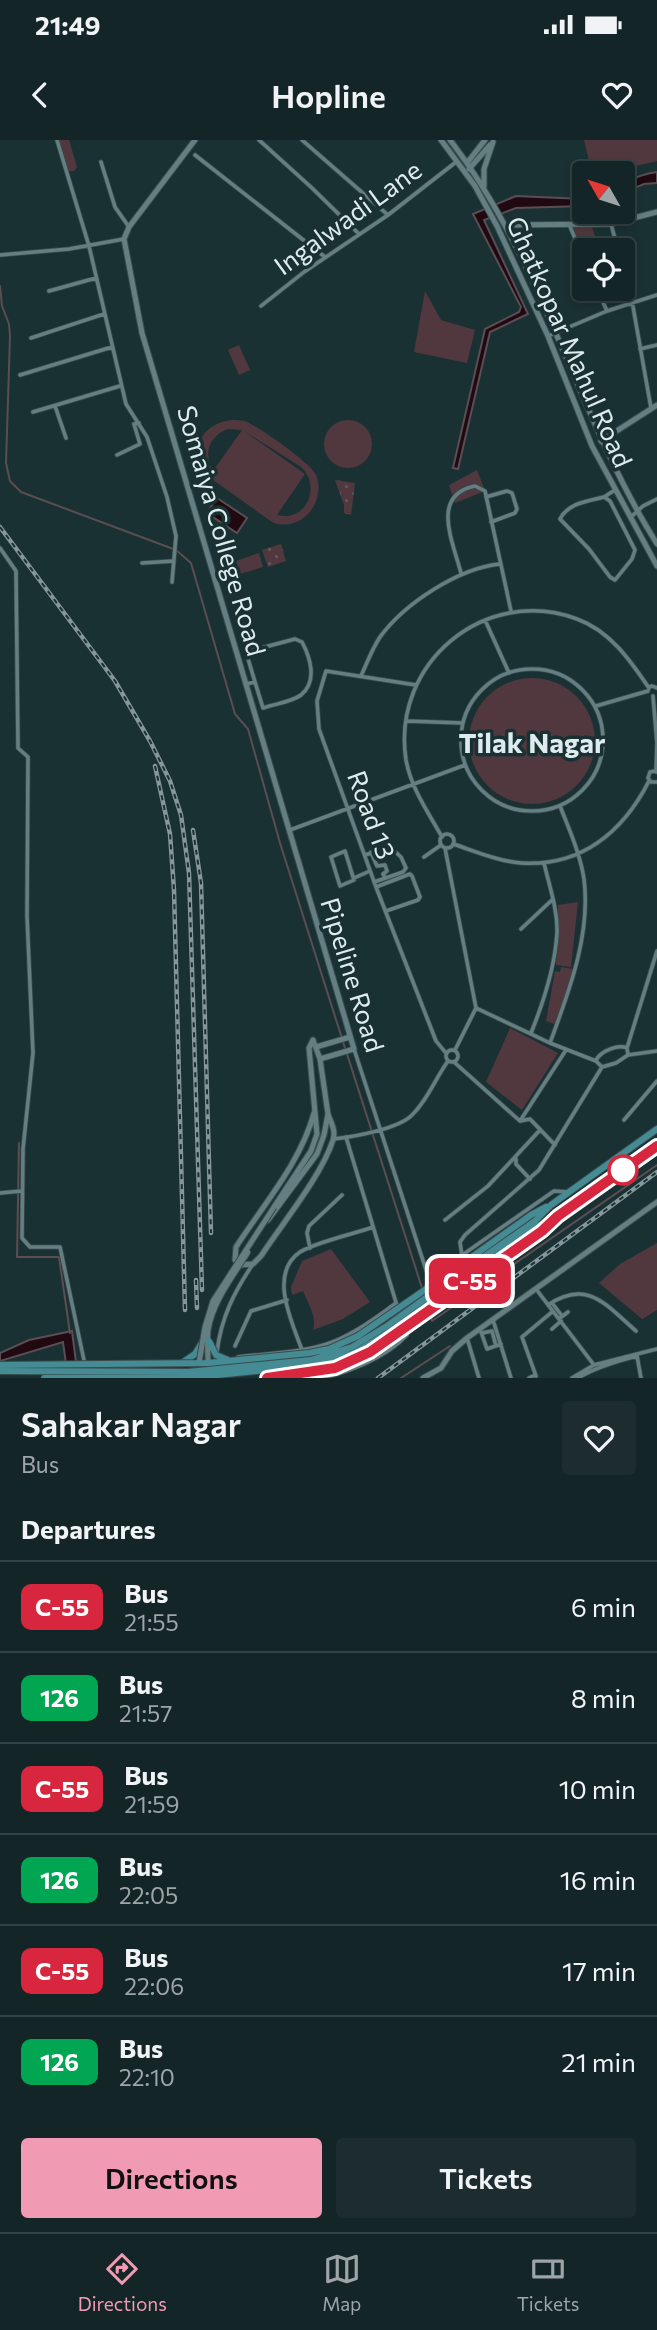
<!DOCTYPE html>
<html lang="en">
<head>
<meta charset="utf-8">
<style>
	body { margin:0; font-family:Commissioner,sans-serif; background:#1d2d2f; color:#f1f3f6; height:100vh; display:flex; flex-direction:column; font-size:26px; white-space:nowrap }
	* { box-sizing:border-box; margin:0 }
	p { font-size:23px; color:#9da5a7 }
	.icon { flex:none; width:38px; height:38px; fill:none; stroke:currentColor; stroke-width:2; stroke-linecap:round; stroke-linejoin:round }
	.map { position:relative; height:1238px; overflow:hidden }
	.sheet { display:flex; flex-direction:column; background:#142527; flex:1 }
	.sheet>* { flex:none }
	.badge { padding:0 14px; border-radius:10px; font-size:24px; line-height:46px }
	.needle { width:46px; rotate:309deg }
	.controls { position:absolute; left:572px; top:21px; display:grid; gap:14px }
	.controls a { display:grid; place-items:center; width:63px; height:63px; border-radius:7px; background:#142527; box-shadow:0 4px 10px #0003,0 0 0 2px #334244; font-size:35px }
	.map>.badge { position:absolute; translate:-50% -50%; box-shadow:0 0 0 4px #fff }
	h2 { padding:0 21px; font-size:26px; line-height:63px }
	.round { display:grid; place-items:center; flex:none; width:74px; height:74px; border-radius:7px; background:#1d2d2f }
	.head { display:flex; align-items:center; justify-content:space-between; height:119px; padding:0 21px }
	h1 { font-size:33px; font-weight:600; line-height:52px }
	.action { display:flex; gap:14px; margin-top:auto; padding:14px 21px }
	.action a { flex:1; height:80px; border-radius:7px; background:#f19ab3; color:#111; font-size:28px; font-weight:600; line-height:80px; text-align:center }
	.action a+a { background:#1d2d2f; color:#f1f3f6 }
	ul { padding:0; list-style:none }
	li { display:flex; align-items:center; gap:21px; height:91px; padding:0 21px; border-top:2px solid #334244 }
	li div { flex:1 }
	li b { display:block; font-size:26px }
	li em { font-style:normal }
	li .badge { min-width:77px; font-weight:700; text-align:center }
	.status { display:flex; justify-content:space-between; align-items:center; height:49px; padding:0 35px; background:#142527; direction:ltr }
	.status svg { height:19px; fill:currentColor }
	header { display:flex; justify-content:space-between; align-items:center; height:91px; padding:0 21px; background:#142527; font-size:32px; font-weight:600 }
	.tabs { display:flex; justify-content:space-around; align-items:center; height:98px; border-top:2px solid #334244; background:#142527; font-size:19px; color:#9da5a7 }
	.tabs a { display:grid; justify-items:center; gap:4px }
	.tabs .on { color:#f19ab3 }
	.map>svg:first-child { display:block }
	.green { fill:#51373e; fill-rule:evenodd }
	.garden { fill:url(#garden-dots) }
	.water { fill:#210911; stroke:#5a4d53; stroke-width:2 }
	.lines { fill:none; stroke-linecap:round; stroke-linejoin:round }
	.stream { stroke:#5a4d53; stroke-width:2 }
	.minor-casing { stroke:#384c4e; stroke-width:5 }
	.tertiary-casing { stroke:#384c4e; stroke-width:7 }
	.trunk-casing { stroke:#384c4e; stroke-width:8 }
	.minor { stroke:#647e81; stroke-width:3.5 }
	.tertiary { stroke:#647e81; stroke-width:5 }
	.trunk { stroke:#458b94; stroke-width:6 }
	.rail-casing { stroke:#85979a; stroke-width:4.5 }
	.rail { stroke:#1a3134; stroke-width:2; stroke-dasharray:5; stroke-linecap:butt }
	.tertiary-bridge-casing { stroke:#384c4e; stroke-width:7; stroke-linecap:butt }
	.trunk-bridge-casing { stroke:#384c4e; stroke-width:8; stroke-linecap:butt }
	.tertiary-bridge { stroke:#647e81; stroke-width:5 }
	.trunk-bridge { stroke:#458b94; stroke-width:6 }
	.line-casing { stroke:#fff; stroke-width:16 }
	.line { stroke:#d7263d; stroke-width:10 }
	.stop-dot { fill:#fff; stroke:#d7263d; stroke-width:3.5 }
	.labels { text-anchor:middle; stroke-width:7; stroke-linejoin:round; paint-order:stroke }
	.street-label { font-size:26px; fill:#deecee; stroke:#1a3134 }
	.neighbourhood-label { font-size:28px; font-weight:bold; fill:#deecee; stroke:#1a3134 }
</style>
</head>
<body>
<div class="status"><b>21:49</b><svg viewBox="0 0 49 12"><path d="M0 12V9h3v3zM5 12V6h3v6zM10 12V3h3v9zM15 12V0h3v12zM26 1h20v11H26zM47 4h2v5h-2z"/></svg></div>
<header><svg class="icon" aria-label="back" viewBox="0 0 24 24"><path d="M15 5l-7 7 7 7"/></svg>Hopline<svg class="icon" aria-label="heart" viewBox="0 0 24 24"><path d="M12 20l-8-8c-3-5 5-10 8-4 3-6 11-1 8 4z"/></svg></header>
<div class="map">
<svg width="657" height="1238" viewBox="0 0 657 1238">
	<defs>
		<pattern id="garden-dots" width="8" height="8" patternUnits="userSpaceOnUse" patternTransform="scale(1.75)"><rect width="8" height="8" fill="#51373e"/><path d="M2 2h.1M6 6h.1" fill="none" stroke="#6a545a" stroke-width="1.8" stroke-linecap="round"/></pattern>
	</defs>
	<rect width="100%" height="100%" fill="#1a3134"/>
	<path class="green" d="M58,0H69L77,27L74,31H67Z
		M584,0H657V21L607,33H592Z
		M573,87H592L600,110H584V116Z
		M425,151L441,180L475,190L467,223L414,212Z
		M239,205L250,230L239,235L228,210Z
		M231,280C237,280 242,280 247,282C260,288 311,323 316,335C327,361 301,394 272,382L202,332C190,306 203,284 231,280ZM228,289L242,290L213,331C203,313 209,296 228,289ZM244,291L301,327C322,346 306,383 277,375L305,334Z
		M324 304a24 24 0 1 1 48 0a24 24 0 1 1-48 0Z
		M477,330L485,351L455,363L449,345Z
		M259,413L263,427L240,434L236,421Z
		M469 601a63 63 0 1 1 126 0a63 63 0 1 1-126 0Z
		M578,762L571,827L556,825L558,765Z
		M561,827L573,829L557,885L546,881L555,831L560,832Z
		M510,888L558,913L522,970L486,942Z
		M657,1103V1170L642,1179L599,1143L620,1124Z
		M331,1109L370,1162L343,1179L313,1190C317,1177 308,1163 303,1151L292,1155L291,1147L302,1121Z"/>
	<path class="garden" d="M335,340L355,343L351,375L344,373V365Z
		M281,404L286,421L268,427L262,410Z"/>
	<path class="water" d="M657,32V43L644,44L623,53V44C634,38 645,33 657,32Z
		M516,56L584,59V66L516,68L484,80L528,174L490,192L458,329L453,328L485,189L519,172L521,167L473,74Z
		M217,358L247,378L237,393L207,373Z
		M72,1191L78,1238H68L63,1202L0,1221V1213L29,1200Z"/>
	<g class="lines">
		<path class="stream" d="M0,146L2,166L9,184L10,196L6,323L10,341L21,352L176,410L191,423L235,574L248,589L280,703L345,908
			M347,914L422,1148
			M19,1003L17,1117H59L70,1193
			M430,1174L432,1181L657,1025
			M401,1238L450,1206"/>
		<defs>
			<path id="minor" d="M57,0L89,106L126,264L147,297L167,357L176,396L172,442
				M259,0L312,48L359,94
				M302,0L388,75
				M195,15L325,117
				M101,22L115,67L129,87
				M569,84L584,120
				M611,84L618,110
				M0,115L69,109L124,99
				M623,128L632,161L651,268
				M597,149L607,171
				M49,151L96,138
				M261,166L304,132L388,75L456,22
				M548,196L607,171L657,155
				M31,198L104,174
				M640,209L657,205
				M20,235L112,207
				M55,266L66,298
				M33,272L120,246
				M117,315L140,304L134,284L139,283
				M486,357L507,351L512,353L517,369L515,373L491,382
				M604,357C588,361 568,363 560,379L589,409L610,437L615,440L632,419L635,410L610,361L604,357L615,350
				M631,377L643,366L657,359
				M0,408L16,431L18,608L28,617L27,776L33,913L23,1009L22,1098L30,1107H60L85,1225
				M142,423L174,421
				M461,433C453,402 430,355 475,346L485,351L511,471
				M485,480L509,533
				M461 600a71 71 0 1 1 142 0a71 71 0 1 1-142 0Z
				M361,536C367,523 372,509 380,497C405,463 459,428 500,424
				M246,544L255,542L263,568C274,564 292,562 301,555C318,541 310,517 302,502L295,499L246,512L255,542
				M416,545L326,531L317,561L319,589L376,747L436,901L446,913
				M649,547L652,546L657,548
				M653,556L657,603L656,632
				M596,566L648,551
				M406,581L463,583
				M655,631L650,632L648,638L651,642H657
				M290,690L465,625
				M440 701a7 7 0 1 1 14 0a7 7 0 1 1-14 0Z
				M442,697C428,672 411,648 406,620C391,523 485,445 577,479C610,491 630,520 649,548
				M453,704C475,711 497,721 521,723C581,727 623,692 649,641
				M445,708L476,868
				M345,711L354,740L340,746L331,717Z
				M371,712L377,726L385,725L387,731L383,734L385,738
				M365,715L390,707L401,717L406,728L403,732L374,742
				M424,717L441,705
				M354,738L370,731
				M376,747L410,734L412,736L420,757L418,760L386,771
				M521,789L553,759
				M476,868L550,903L596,921L602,927L616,923L628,915L657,911
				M531,893C544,861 555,828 557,793C558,770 549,745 544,723
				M550,903C569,851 591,795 584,739C580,713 569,689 560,666
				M354,909L431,1145
				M446 916a6 6 0 1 1 12 0a6 6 0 1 1-12 0Z
				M455,910L476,868
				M628,915L627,908L657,811
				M596,920C601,911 618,904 627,908
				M454,922L520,981
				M624,980L657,941
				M520,981L566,910
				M520,981L530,979L555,1005
				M346,997L398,1169
				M333,999C353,997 397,989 411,976C427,961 435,939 448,921
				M516,1019V1024L530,1039
				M0,1053L22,1051
				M445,1080L488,1046L540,990
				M310,1108L307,1093L309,1086L342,1055
				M462,1116L460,1102L465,1095L539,1030L602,927
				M428,1139L554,1051L569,1052
				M536,1149L594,1225
				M552,1163L562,1176
				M440,1164L442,1167L548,1093L549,1087
				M548,1165C588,1138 607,1166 636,1191
				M560,1178L568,1172
				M493,1180L511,1238
				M480,1189L487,1209L501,1204
				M552,1189L561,1181
				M482,1193L492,1191L496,1206
				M467,1198L479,1238
				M235,1206L251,1171L287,1160
				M302,1210C292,1182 268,1134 300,1112C316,1102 354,1094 373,1087
				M217,1212C221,1178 234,1152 253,1124
				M637,1216L641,1238
				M238,1217C270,1213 305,1213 335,1201C357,1192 377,1177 396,1163
				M536,1236L522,1197L552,1172
				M322,1238C352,1231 386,1217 407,1195L405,1190
				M529,1238L535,1235
				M572,1238L594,1225L657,1209
				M578,1238C596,1227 617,1221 637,1216"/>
			<path id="tertiary" d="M195,0L129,87L124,99L142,193L354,909L320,919
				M441,0L475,46L497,86L548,196L592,306L657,426
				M450,0C544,121 576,275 657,404
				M467,23L485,0
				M469,29L490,5
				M484,46V29L493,2
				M505,85L611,84L657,72
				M601,301L657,265
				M316,907L350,897
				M314,973C301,1022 263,1065 236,1107L235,1120L240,1125L253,1124L261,1116C282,1084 322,1035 333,1000C336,990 331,983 328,974
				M274,1067L311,1011L317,994L309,908L313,900
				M268,1080L317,1014L324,995L328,974L320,919L313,900
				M423,1238L441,1228L452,1211L467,1198L657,1062"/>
			<path id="trunk" d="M448,1134L531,1075L546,1067
				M452,1139L535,1081L551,1065L657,989
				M456,1144L538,1086L558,1076L657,1006
				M460,1149L542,1091L555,1080
				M182,1223L195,1214L203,1201"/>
		</defs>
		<use href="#minor" class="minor-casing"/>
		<use href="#tertiary" class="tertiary-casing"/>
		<use href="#trunk" class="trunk-casing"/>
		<use href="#minor" class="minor"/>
		<use href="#tertiary" class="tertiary"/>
		<use href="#trunk" class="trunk"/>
		<defs>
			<path id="rail" d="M0,387L115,541L150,601L170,641L181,675L189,733L202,1150
				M155,626L170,694L174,750L185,1170
				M193,690L201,743L211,1093
				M196,1140L197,1168
				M378,1238L657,1032"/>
		</defs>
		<use href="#rail" class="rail-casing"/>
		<use href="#rail" class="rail"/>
		<defs>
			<path id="tertiary-bridge" d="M199,1223L205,1187L213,1161L274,1067
				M208,1223C208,1213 207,1201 208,1190C213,1161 233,1136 248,1112"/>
			<path id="trunk-bridge" d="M209,1201L216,1215L228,1220
				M0,1225L208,1223L309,1213L329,1209L358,1196L448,1134
				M0,1231L188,1232L311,1220L352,1207L387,1186L452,1139
				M44,1238H189L312,1225L354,1213L391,1191L456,1144
				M267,1238C289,1235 314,1234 336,1227C377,1216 424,1174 460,1149"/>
		</defs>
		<use href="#tertiary-bridge" class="tertiary-bridge-casing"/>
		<use href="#trunk-bridge" class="trunk-bridge-casing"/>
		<use href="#tertiary-bridge" class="tertiary-bridge"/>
		<use href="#trunk-bridge" class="trunk-bridge"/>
	</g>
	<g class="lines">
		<defs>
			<path id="line" d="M267,1238L335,1228L370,1212L542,1091L558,1076L657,1006"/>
		</defs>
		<use href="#line" class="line-casing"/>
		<use href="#line" class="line"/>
	</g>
	<circle class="stop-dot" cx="623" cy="1030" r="14"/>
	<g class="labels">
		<g class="street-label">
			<text transform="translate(348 78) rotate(-36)" y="9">Ingalwadi Lane</text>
			<text transform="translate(569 202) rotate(66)" y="9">Ghatkopar Mahul Road</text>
			<text transform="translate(221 391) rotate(74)" y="9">Somaiya College Road</text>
			<text transform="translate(371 675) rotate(70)" y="9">Road 13</text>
			<text transform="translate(352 835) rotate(73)" y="9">Pipeline Road</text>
		</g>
		<g class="neighbourhood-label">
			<text x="532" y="613">Tilak Nagar</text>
		</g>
	</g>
</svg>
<div class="controls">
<a><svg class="needle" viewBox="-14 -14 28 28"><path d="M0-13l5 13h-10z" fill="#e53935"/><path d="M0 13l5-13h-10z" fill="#9da5a7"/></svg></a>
<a><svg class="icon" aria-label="locate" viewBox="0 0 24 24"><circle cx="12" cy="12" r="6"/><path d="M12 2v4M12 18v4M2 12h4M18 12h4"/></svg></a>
</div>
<b class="badge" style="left:470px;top:1141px;background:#d7263d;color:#fff">C-55</b>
</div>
<section class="sheet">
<div class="head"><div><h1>Sahakar Nagar</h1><p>Bus</p></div><a class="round"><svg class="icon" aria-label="heart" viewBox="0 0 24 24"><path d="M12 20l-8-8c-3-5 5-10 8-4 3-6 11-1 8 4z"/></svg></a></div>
<h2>Departures</h2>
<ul>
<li><span class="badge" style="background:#d7263d;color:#fff">C-55</span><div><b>Bus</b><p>21:55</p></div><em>6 min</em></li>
<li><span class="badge" style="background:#00a651;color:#fff">126</span><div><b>Bus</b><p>21:57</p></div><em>8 min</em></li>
<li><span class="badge" style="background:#d7263d;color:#fff">C-55</span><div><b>Bus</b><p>21:59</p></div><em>10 min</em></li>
<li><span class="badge" style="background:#00a651;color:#fff">126</span><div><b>Bus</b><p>22:05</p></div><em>16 min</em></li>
<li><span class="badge" style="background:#d7263d;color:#fff">C-55</span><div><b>Bus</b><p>22:06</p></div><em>17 min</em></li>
<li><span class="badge" style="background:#00a651;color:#fff">126</span><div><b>Bus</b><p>22:10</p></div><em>21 min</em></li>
</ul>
<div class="action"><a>Directions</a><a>Tickets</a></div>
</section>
<nav class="tabs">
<a class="on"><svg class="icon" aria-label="directions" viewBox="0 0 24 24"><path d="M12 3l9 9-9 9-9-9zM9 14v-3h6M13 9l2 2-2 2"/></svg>Directions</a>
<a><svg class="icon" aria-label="map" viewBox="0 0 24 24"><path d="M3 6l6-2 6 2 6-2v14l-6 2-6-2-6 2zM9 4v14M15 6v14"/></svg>Map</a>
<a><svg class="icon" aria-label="tickets" viewBox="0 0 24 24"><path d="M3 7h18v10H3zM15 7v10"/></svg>Tickets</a>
</nav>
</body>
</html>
